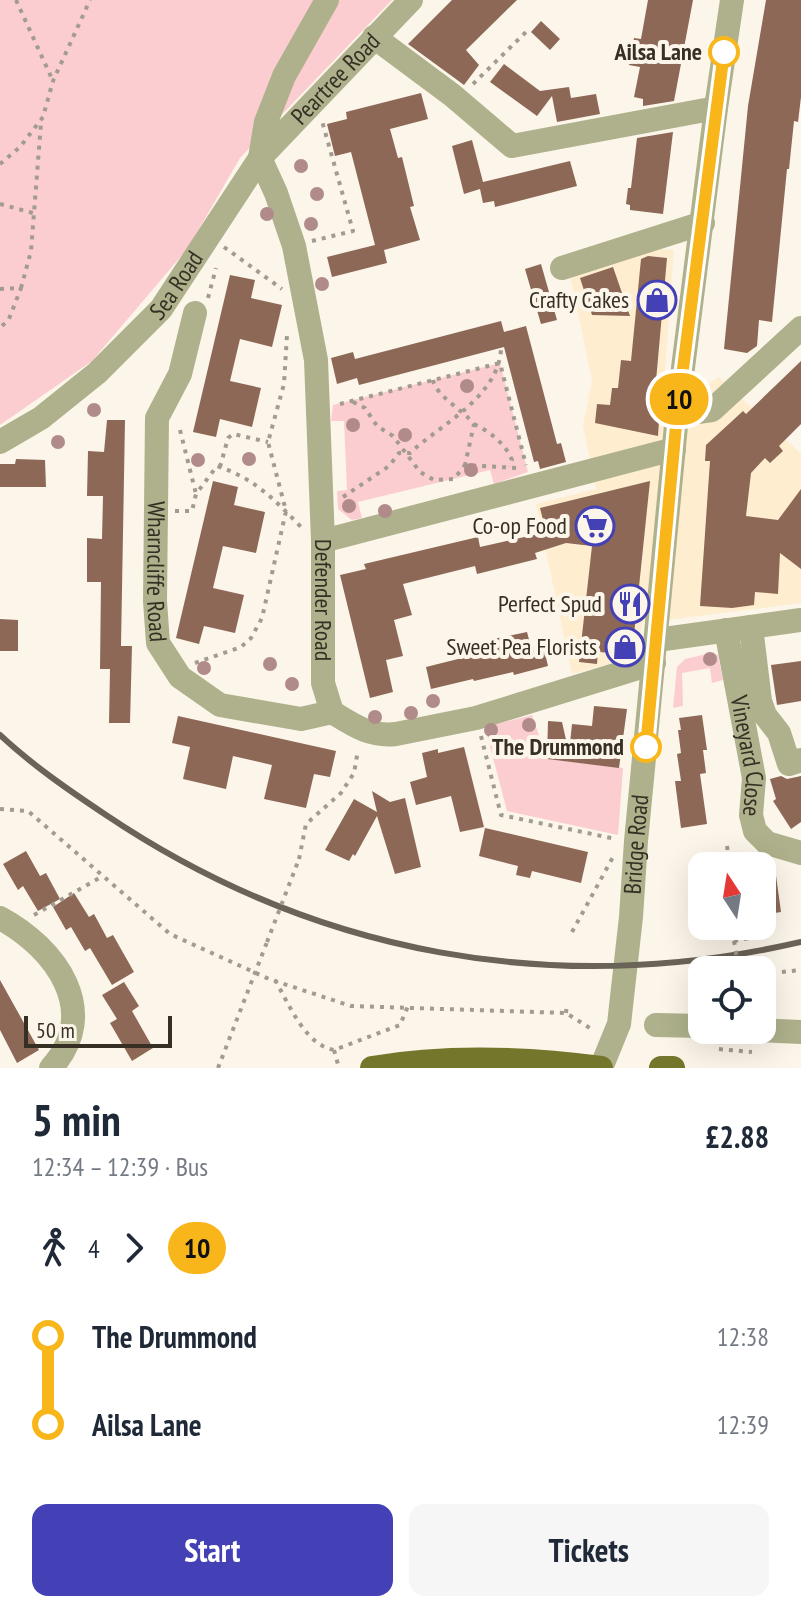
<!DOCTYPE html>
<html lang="en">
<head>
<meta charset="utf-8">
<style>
	body { margin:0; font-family:"PT Sans Narrow",sans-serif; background:#f6f6f7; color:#1f2937; height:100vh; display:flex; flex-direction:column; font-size:30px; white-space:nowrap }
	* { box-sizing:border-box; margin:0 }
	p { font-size:26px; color:#747a83 }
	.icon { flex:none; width:44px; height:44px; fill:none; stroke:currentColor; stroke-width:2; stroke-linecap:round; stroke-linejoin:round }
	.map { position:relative; height:1068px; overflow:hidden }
	.side { display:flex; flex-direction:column; background:#fff; flex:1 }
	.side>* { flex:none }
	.badge { padding:0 16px; border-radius:26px; font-size:28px; line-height:52px }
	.needle { width:52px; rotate:348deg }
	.buttons { position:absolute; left:688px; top:852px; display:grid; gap:16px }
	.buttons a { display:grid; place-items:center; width:88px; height:88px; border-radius:16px; background:#fff; box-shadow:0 8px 32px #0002; font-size:40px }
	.scale { position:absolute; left:24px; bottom:20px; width:148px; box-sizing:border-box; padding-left:8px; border:4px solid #362f24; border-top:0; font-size:22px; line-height:28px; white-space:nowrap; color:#362f24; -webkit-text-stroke:6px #fcf5e9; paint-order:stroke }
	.map>.badge { position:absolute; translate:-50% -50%; box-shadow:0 0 0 4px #fff }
	.legs { display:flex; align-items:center; gap:12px; height:88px; padding:0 32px; font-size:26px }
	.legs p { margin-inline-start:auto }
	.head { display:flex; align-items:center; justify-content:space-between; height:136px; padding:0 32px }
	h1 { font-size:44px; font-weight:700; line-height:60px }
	.action { display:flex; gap:16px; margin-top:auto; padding:16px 32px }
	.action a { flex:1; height:92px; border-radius:16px; background:#4440b6; color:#fff; font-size:32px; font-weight:700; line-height:92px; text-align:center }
	.action a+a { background:#f6f6f7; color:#1f2937 }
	ul { padding:0 32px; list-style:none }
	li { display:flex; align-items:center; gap:28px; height:88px; font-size:30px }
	li i { display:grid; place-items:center; width:12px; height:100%; margin:0 10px; background:currentColor }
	li i::after { content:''; width:20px; height:20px; margin:-10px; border:6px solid; border-radius:50%; background:#fff }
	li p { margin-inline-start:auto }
	li:first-child i { background:linear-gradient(#0000 50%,currentColor 0) }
	li:last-child i { background:linear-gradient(currentColor 50%,#0000 0) }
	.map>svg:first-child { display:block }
	.built { fill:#ffedd0 }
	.green { fill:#fbcdd0 }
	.building { fill:#8d6857 }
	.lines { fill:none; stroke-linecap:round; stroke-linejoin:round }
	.path { stroke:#a29b90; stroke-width:4; stroke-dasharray:4 6; stroke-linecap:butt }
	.minor { stroke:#aeb18b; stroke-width:24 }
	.major { stroke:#73762b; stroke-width:24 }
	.rail { stroke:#6a6358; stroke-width:6 }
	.path-bridge { stroke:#a29b90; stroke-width:4; stroke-dasharray:4 6; stroke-linecap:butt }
	.tree { fill:#b08b8a }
	.line-1-casing { stroke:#fff; stroke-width:18 }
	.line-1 { stroke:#f9b61a; stroke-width:12 }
	.stop-1-dot { fill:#fff; stroke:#f9b61a; stroke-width:4 }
	.labels { text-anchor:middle; stroke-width:8; stroke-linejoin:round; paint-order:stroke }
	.stop-label { font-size:24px; font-weight:bold; fill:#362f24; stroke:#fcf5e9; text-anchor:end }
	.street-label { font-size:24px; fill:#362f24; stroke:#fcf5e9 }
	.poi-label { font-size:24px; fill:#362f24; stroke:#fcf5e9; text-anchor:end }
</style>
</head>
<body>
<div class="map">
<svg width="801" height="1068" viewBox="0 0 801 1068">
	<rect width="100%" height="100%" fill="#fcf5e9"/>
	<path class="built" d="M644,248L674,250L664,383L704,387L719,377L801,454V603L642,623L638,656L572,674L536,504L596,489L583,426L592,380L570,275Z"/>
	<path class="green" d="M0,0H392L240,158L188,248L92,361L0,425Z
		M500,363L528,472L494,484L490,470L358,502L362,518L352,520L338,509L337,491L347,490L344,421H331L333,405Z
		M711,653L718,655L723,680L712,683L710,668L682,673L683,706L673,708L677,667L685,659Z
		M532,715L547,759L623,768L618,835L507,811L485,727Z"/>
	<path class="building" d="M452,0H517L466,50L479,65L464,85L408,44Z
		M648,0H693L674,101L643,106V99L634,97L640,67L629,65L634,38L641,39Z
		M766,0H801V97L798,122L794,121L789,169H787L772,322L759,320L757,346L747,353L724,349L748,106Z
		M541,21L560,39L550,50L531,32Z
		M504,64L540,91L569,87L571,98L596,94L600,114L557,122L552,96L537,116L490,82Z
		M421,93L428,119L390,129L398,158L402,157L414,206L410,207L420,240L384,250L387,263L332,277L327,257L375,245L351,152L335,156L327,124L347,119L346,112Z
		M673,132L663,214L630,210V205L626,204L628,188H631L637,138Z
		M472,140L483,182L570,161L577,186L495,207L494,201L483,203L480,189L464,194L452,146Z
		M648,256L667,258L655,392H661L658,436L595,423L597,404L610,405L612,388H618L621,360L631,361L641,259Z
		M541,264L557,320L541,324L525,269Z
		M613,267L630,316L592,315L580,278Z
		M230,275L255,280L251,298L282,305L272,347L240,339L230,381L261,388L252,427L220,419L216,437L193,432Z
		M501,321L504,332L526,326L557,444L561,443L566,462L540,469L538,461L534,462L504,347L359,385L357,378L337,384L331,358L353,352L355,359Z
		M801,361V424L779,446L783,451L770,463L765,458L751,473L746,516L778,520L801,489V569L780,553L778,594L755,592L754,605L732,608L700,606L710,461H705L706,445L743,411L746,414Z
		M107,420H125L121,646H132L130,723H109L110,669H100L101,582H87V538L102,539L103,496H87L88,451L104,452Z
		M16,459L45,460L46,487H0V464H15Z
		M213,481L238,487L234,505L265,512L256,553L223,546L213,588L244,595L235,633L204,626L199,644L176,638Z
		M650,481L632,654L598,652L597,664L579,662L592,546L566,543L535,553L537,559L477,574L475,566L403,584L412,615L394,620L403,656L386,660L393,692L370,698L340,575L366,569L364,564L478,537L480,547L546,532L540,508Z
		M0,619L18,620V651H0Z
		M527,632L531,647L543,645L548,666L514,675L513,672L474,681L473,679L431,689L426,667L482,653L479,642Z
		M801,661V701L777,705L771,665Z
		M594,706L627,709L619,768L547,759L548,721L562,722L569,753L572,724L592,726Z
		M702,715L707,750H703L706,773L700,774L707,824L681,828L675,781H681L677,754L681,753L678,730H681L679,718Z
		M178,716L336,751L330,777L314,774L306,808L264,799L272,765L233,756L226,789L183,779L190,747L172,743Z
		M464,747L484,827L460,832L451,796L416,805L410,782L427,777L422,753L438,749V753Z
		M781,776L787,779L801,776V822L791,829L773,801L776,799L770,779Z
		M372,791L390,802L405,798L421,867L395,874L377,816L355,856L353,854L349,861L325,850L354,799L377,812Z
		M485,828L588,852L581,883L532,871L530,878L516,875L518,866L479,856Z
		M26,851L40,876L46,873L60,899L38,911L23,886L18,890L3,864Z
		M762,857L774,861L781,912L762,915Z
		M74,893L89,917L94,914L107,938L113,935L134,972L112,985L90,948L85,951L71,927L66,930L53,907Z
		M0,980L39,1050L17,1063L0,1030Z
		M124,982L139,1006L132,1011L153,1048L132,1061L110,1023L117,1019L102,995Z"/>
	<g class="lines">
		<path class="path" d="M16,0L53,81
			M473,84L527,31
			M0,164L20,147L43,117L53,81L90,0
			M0,204L33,213
			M312,241L353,231L322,121
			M224,247L282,289
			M21,288L31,251L41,123
			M0,289L21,288L9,319L0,328
			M208,298L216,268
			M433,380C436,396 463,410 474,424L465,465
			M353,402L365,408L377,426L393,436L420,472L434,480L454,479L465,465L517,468
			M340,404L500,363L526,465
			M474,424C490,432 505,443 512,460L509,466
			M180,430L196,494
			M220,467L228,438L233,434L268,442
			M343,497L389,466L399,453H410C441,424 497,398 501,350
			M175,511H192L196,494L217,466C254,478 275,500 301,527
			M195,663L241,647L251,638L262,618L286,511L268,442L284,384L287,335
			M481,736L501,815L616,839
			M0,809L28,811L170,934L269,979L351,1006L566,1013L593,1030
			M727,846L730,866
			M299,859L306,824L341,793L354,773L358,750
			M34,915L103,876
			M572,932L613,857
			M734,941L769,934
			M762,974L801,970
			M275,980C289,1004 305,1045 334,1050L400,1025L408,1006
			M566,1013L567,1003
			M719,1040L718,1049L752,1052
			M334,1050L339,1068
			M218,1068L267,942"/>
		<g class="minor">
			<path id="s1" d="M327,0L284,76L266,122L260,158L276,193L294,246L316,360L323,541V683L332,712C353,725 370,737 396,734L476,718L654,663"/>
			<path d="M374,37L452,95L512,146L716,108"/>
			<path d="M562,268L703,223"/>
			<path id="s2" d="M195,313L180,374L157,418L155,601L158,643L180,677L220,705L301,719L332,712"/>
			<path d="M677,415L712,410L801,328"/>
			<path id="s3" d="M0,442L41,418L97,373L161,309L260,158L411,0"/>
			<path d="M323,541L674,449"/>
			<path d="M751,627L760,701L765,715L779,733L789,764L801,760"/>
			<path id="s4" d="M726,630L754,778L751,815L755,831L767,843L801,853"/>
			<path d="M657,640L801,620"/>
			<path d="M0,918C56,948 102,1012 51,1068"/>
			<path d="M656,1025L702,1026"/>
			<path d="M757,1030L801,1032"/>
			<path id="s5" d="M601,1068L619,1024L631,917L636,841L677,415L716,108L732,0"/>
		</g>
		<path class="major" d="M372,1068C448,1055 525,1058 601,1068
			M661,1068H673"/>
		<path class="rail" d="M0,735C32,765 70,791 106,815C316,956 555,998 801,942"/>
		<path class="path-bridge" d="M734,941L739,970
			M267,942L299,859"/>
	</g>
	<g class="tree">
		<circle cx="301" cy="166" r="7"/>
		<circle cx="317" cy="194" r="7"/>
		<circle cx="267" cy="214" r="7"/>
		<circle cx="311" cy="224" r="7"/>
		<circle cx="322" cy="284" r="7"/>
		<circle cx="467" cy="386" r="7"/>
		<circle cx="94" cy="410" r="7"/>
		<circle cx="353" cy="425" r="7"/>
		<circle cx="405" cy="435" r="7"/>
		<circle cx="58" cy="442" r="7"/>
		<circle cx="249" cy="459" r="7"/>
		<circle cx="198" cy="460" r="7"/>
		<circle cx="471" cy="470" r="7"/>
		<circle cx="349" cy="506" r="7"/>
		<circle cx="385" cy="511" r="7"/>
		<circle cx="710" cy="659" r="7"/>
		<circle cx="270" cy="664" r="7"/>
		<circle cx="204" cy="668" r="7"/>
		<circle cx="292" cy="684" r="7"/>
		<circle cx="433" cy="701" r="7"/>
		<circle cx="411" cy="713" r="7"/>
		<circle cx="375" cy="717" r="7"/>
		<circle cx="529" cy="725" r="7"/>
		<circle cx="491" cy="730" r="7"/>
		<circle cx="535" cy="750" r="7"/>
	</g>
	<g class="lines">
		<defs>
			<path id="line-1" d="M646,747L677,415L724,52"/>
		</defs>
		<use href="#line-1" class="line-1-casing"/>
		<use href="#line-1" class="line-1"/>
	</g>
	<defs>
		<symbol id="shop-ring" viewBox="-11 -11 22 22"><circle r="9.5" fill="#fcf5e9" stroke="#4440b6" stroke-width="1.5"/><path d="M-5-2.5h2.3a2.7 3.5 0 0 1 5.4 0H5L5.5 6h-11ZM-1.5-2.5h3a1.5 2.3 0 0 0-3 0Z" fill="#4440b6"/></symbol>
		<symbol id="supermarket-ring" viewBox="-11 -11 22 22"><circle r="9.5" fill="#fcf5e9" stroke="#4440b6" stroke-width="1.5"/><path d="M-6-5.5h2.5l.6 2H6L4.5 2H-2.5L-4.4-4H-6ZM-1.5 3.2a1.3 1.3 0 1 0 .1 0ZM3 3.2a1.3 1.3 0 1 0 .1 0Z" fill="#4440b6"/></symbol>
		<symbol id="restaurant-ring" viewBox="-11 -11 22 22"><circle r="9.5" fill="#fcf5e9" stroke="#4440b6" stroke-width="1.5"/><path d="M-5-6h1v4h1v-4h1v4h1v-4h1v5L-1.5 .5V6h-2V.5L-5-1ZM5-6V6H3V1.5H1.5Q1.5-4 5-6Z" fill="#4440b6"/></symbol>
	</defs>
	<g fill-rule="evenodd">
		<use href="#shop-ring" x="635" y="278" width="44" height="44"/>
		<use href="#supermarket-ring" x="573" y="504" width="44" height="44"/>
		<use href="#restaurant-ring" x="608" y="582" width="44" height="44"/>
		<use href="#shop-ring" x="603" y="625" width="44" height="44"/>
	</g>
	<g class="stop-1-dot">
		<circle cx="724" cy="52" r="14"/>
		<circle cx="646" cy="747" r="14"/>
	</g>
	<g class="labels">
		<g class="stop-label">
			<text x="702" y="60">Ailsa Lane</text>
			<text x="624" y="755">The Drummond</text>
		</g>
		<g class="street-label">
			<text dy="8" stroke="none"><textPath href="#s3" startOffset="500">Peartree Road</textPath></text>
			<text dy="8" stroke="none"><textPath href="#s3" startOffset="238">Sea Road</textPath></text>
			<text dy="8" stroke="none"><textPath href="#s2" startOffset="266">Wharncliffe Road</textPath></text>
			<text dy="8" stroke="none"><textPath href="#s1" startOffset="624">Defender Road</textPath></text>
			<text dy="8" stroke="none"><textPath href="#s4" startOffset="128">Vineyard Close</textPath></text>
			<text dy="8" stroke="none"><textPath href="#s5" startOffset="228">Bridge Road</textPath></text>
		</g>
		<g class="poi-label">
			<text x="629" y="308">Crafty Cakes</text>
			<text x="567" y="534">Co-op Food</text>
			<text x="602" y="612">Perfect Spud</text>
			<text x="597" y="655">Sweet Pea Florists</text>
		</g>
	</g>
</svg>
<div class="buttons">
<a><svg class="needle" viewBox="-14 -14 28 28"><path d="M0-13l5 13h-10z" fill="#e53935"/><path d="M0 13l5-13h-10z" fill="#747a83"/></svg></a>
<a><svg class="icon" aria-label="locate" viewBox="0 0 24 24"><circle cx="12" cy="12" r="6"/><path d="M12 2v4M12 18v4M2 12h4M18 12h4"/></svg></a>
</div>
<div class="scale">50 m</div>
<b class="badge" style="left:679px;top:399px;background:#f9b61a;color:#111">10</b>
</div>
<section class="side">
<div class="head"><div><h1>5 min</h1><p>12:34 – 12:39 · Bus</p></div><b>£2.88</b></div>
<div class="legs"><svg class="icon" aria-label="walk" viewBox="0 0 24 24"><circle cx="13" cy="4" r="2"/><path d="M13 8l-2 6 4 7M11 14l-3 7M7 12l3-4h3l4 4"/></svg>4<svg class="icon" aria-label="forward" viewBox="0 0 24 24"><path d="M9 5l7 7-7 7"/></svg><b class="badge" style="background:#f9b61a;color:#111">10</b></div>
<ul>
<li><i style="color:#f9b61a"></i><b>The Drummond</b><p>12:38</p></li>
<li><i style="color:#f9b61a"></i><b>Ailsa Lane</b><p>12:39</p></li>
</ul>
<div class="action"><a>Start</a><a>Tickets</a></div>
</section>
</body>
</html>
